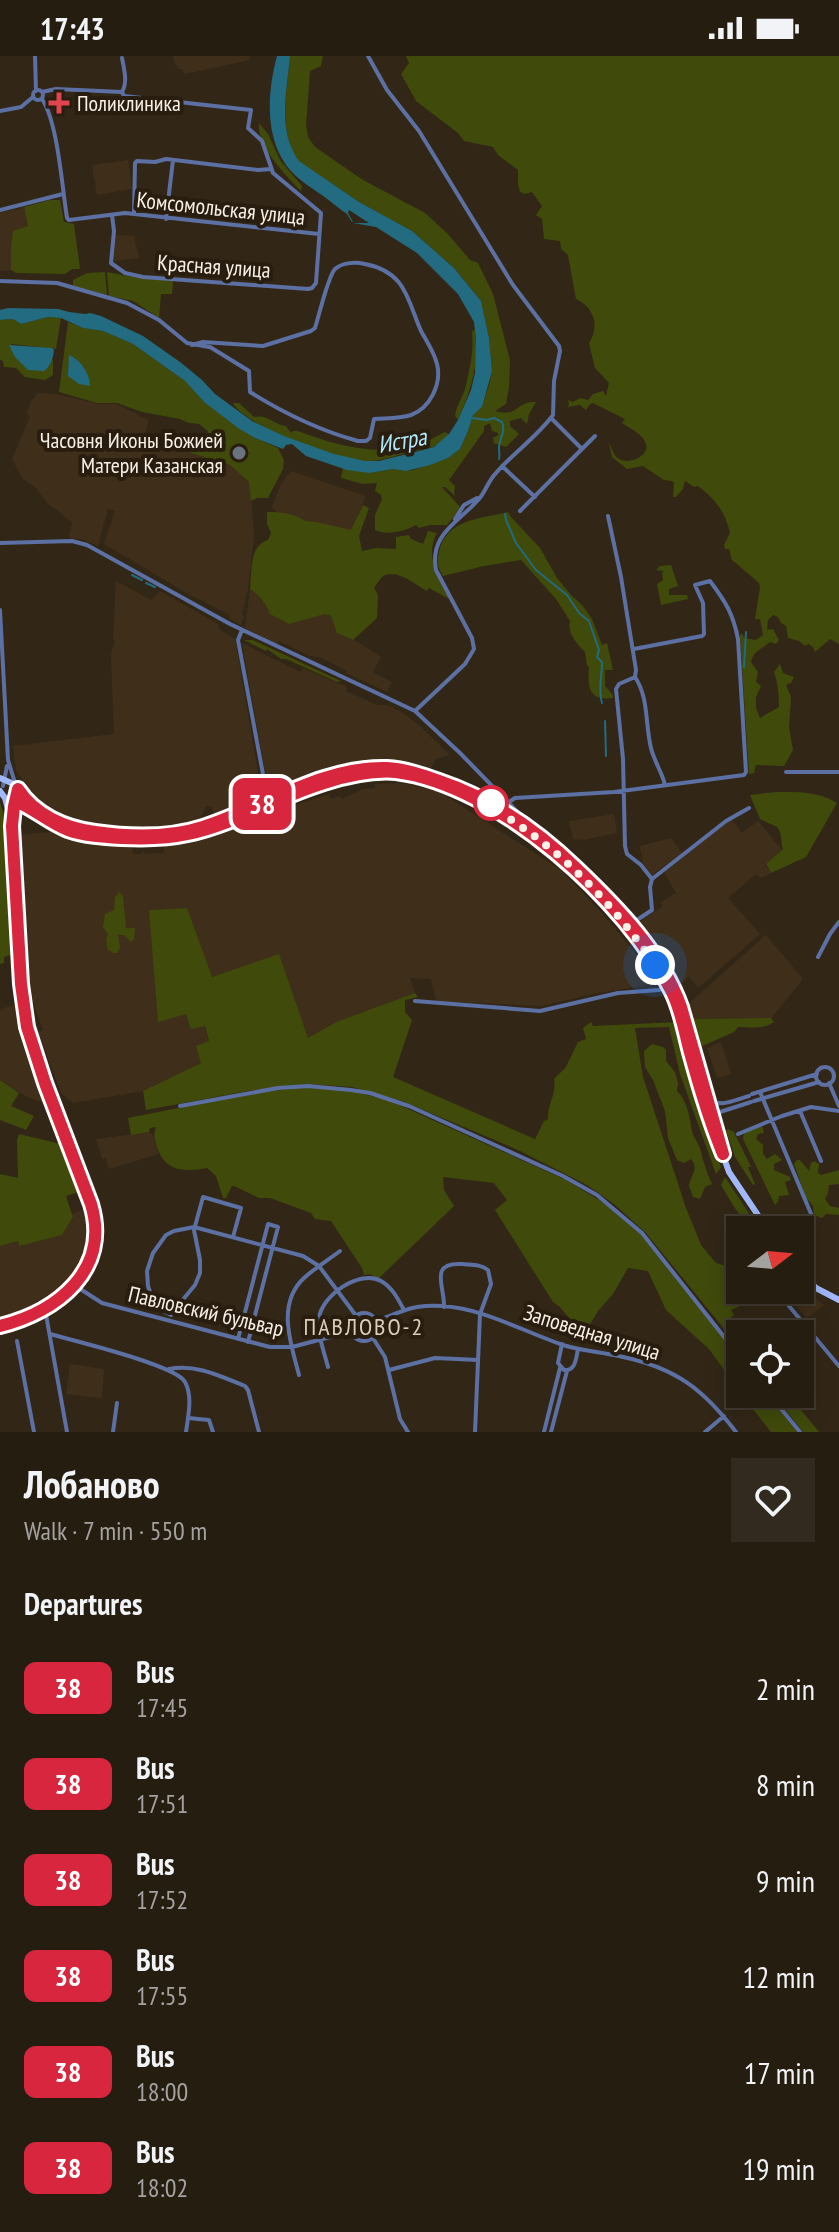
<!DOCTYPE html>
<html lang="en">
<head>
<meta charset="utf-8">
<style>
	body { margin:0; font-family:"PT Sans Narrow",sans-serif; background:#322a1f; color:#f1f3f6; height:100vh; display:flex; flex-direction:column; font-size:30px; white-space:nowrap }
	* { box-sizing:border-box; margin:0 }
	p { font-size:26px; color:#a4a29f }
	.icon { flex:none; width:44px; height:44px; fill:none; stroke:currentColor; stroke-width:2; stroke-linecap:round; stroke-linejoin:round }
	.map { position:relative; height:1376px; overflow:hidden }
	.details { display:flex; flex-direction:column; background:#261d11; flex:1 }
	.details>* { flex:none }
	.badge { padding:0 16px; border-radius:12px; font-size:28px; line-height:52px }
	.needle { width:52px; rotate:74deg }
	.tools { position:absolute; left:726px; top:1160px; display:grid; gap:16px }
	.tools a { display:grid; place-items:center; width:88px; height:88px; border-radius:0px; background:#261d11; box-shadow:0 4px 20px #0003,0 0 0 2px #423b31; font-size:40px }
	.you { position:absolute; width:40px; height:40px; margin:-20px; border:6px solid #fff; border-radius:50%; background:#1a73e8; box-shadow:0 0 0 12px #1a73e833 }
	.map>.badge { position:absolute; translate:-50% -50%; box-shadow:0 0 0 4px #fff }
	h2 { padding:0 24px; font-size:30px; line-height:72px }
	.round { display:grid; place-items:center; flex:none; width:84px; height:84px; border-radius:0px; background:#322a1f }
	.overview { display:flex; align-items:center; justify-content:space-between; height:136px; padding:0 24px }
	h1 { font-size:38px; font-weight:600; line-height:60px }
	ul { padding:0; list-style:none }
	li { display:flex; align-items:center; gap:24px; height:96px; padding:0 24px }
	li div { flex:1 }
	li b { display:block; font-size:30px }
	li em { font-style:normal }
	li .badge { min-width:88px; font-weight:700; text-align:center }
	.status { display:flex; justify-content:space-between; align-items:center; height:56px; padding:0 40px; background:#261d11; direction:ltr }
	.status svg { height:22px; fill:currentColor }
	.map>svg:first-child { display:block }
	.built { fill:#3f2f1a }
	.green { fill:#404a0b }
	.water { fill:#226b81 }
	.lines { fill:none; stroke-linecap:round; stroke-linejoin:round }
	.stream { stroke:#226b81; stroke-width:2 }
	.minor { stroke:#5d70a4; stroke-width:4 }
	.major { stroke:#a1b9fb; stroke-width:6 }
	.line-casing { stroke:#fff; stroke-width:18 }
	.line { stroke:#d7263d; stroke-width:12 }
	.walk { stroke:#f9f1e7; stroke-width:8; stroke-dasharray:0 14.4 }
	.health-dot { fill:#e0444e; stroke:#281d0e; stroke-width:3 }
	.worship-dot { fill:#6b7280; stroke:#281d0e; stroke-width:3 }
	.stop-dot { fill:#fff; stroke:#d7263d; stroke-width:4 }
	.labels { text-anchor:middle; stroke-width:8; stroke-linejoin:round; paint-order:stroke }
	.poi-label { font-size:22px; fill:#f9f1e7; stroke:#281d0e; text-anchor:start }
	.street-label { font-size:22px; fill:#f9f1e7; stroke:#281d0e }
	.water-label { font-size:24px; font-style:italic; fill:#b0e9fd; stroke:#281d0e }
	.neighbourhood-label { font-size:24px; letter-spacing:2px; fill:#ddcebb; stroke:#281d0e }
</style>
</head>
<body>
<div class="status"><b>17:43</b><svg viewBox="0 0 49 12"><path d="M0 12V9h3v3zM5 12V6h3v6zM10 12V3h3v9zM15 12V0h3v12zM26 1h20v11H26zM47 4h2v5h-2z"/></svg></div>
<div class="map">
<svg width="839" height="1376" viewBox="0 0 839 1376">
	<rect width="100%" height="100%" fill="#322717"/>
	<path class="built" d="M173,0H249L250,4L185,18L181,13H178L177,9H175Z
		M128,104L132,133L97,139L92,109Z
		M24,151L28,170L11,191V214L0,215V157Z
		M114,179L134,180L139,202L114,205L112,193Z
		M38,337L56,338L99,348H116L149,364L143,383L230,409L250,426L254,480L248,533L242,558L244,560L241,569L229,562L230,559L190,539L104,488L115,455L108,453L98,490L82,483L69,482L72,466L47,447L36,432L22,422L12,403L30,361L27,357L31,345Z
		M291,415L366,440L354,469L338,498L301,479L272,451L280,430Z
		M116,525L151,544L160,535L218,568L220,574L235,583L262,740L214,759L212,752L206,750L201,762L174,771L148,772L77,768L41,750L35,744L16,714L13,690L114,678L111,598L115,585L113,583Z
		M250,533L258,538L268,552L289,567L325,558L331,560L338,577L359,587L381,601L373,616L392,626L387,636L346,617V614L319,601L310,600L279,585L277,588L245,572Z
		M242,587L300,616L303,612L347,631L346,635L377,649H387L403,657L419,669L450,699L436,703L430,714L382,706L341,713L336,709L326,712L327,715L324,718L269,737Z
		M400,727L438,735L561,814L603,858L660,927L592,938L542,950L436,945L431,923L410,922L415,937L336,966L308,982L279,899L211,921L187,852L150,854L158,965L186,957L204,969L209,986L201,1007L143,1035L73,1047L61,1037L38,976L43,974L29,934L21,779L51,776L100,784L101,786L132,788L133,798H141L144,795L145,798L164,797V789L185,788L236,769L238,773L242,772L244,766L329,738L331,743L340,740L342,743L363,733L375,732V728Z
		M614,758L617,777L582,784L573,783L569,765Z
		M731,763L742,777L758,765L782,794L765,809L771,817L761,822L756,818L728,842L760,878L698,932L689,921L677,931L634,870L663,850L661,846L676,837L664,816Z
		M671,782L682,797L652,819L643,807L640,790Z
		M766,879L803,923L771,962L692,963L687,949Z
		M16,949L32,1011L46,1048L27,1041L0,1024V953Z
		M721,986L731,1018L717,1022L707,992Z
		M149,1076L154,1080L158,1098L109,1113L106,1102L102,1103L96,1083Z
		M88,1152L91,1167L90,1188L81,1211L68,1232L47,1248L21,1261L0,1266V1190L18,1185L19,1189L61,1179L73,1162L72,1158Z
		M800,1230L824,1249L807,1262L781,1234H800Z
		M70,1308L104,1313L102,1342L66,1338Z"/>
	<path class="green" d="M290,0H323L321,10L310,15L306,70L308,81L315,91L363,124L425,157L447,177L470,204L478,207L493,238L510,304L509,331L506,348L495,355C519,362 515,345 536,346L529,358L527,368L521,362L510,365V370L519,378L506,391L494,387L493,382L498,379V377L492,375L490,367L484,370V375L449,424L455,430L454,436L455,440L445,431H442L461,452L447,469H430L419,472L416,469C405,475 387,480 375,474V459L382,443L381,439L375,435L377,427L363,428L341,422L343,412L370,417L393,413L406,415L413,414L448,402L460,393L468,375L473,358L482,350L489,329L492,315L489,282L481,245L454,212L412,175L359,146L298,105C278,74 287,36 290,0Z
		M406,0H839V588L830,583L815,596L813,591L808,588L805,590L799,585L788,582L786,570L781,567L778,561L773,559L768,564L767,574L773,573L779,584L776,588L770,586C762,593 753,595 751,606L758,616L756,626L761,630L756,641V652L760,662L779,651C779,639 778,627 774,616L780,608L783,617L794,621L791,627L786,629L791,641L789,671L793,694L784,710L756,709L754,717L749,718L740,579L742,577L744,582L756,584L763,579L760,563H755L760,531L759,527L732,504L729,493H725L724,489L730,477C725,455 715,443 698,430L694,431L685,425L683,433L676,441H673L674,427L672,425L664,424L643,410L627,413L612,401L609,387C612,392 613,399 619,403C628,409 650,400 646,388C644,379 630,372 622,367L625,363L593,347L590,348L586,354L580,349L567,351L569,349L568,344L573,346L580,342L588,344L593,338L603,335L606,340L609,327L595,312L589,287C600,270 594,251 576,243L568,199L561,193L560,185L544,183L542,163L536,159L542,150L532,136L525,138L520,136L518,128V114L498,99L493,91L464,85L458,77L416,45L401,18L409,7Z
		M259,67L268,78L280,104L302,130L301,135C285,119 256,89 259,67Z
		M50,144H60L64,166L74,168L80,213H72L65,218L16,217L11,214V191L13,175L28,170L24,151Z
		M105,216L107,239L73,230V224L87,217Z
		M107,216L132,221L173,225L172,238H161L159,262L133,245L109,240Z
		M48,261L61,262L56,293L11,288L15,301L49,310L53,302V319L45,324L25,321L16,312L4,311L3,305L0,304V264L13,263L21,268Z
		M68,266L83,272L103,275L133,288L185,325L204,346L239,372L255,382L278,392L284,404L283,413L268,442H257L251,445L249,426L230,409L142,382L145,377L163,384L207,380L208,375L199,368L189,367L180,363L142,356L117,347H97L59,336Z
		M475,273C479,310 472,331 458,364L455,360C456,349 464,340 466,329C470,312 474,294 472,276Z
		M233,347H239L254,361C268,358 274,369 286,370L291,377L293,375H298C338,390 380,402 422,387C430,384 437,380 445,376L449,378C445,382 440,387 435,390C427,394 419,394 410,396C396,399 383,405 368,405C342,405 244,370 233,347Z
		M363,449L369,452L359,480L362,495L376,492L396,493V481L409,479L411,483L423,488L428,475L437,477C424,501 439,521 449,543L429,532L427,535C416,529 395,511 382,521C379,524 377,528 374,532L378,539L377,562L353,584L337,577L331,560L325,558L289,568L270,558C266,547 259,539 250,533C252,516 249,489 268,484L271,477L267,468V456C280,456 294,457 305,465L316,466L351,474Z
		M508,456L511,461L540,492L557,522L571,539L582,549L592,563L602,589L607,587L613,614H605V630L613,639V642C590,645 587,633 589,611L587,609L585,596C577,588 567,577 570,565L556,543L521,504L484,510L443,520C438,513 436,505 439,496C446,463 480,463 508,456Z
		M671,509L678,530L669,533V539H687L688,543L661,549L657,528L663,524L662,517L664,515L656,514L660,510Z
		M244,584H253L341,625L337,626L286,603H281L267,593L266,595Z
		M776,736C799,736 817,735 837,747L806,801L771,817L766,808L783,793C780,786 783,778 777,771L760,763L750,739Z
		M0,746L6,765L13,898L4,901V907L0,908Z
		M119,836L123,840L126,872H135L134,884L131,886L124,879H118L120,892L117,897H114L108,894L106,884L108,878L103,871L105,858L114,854L115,841Z
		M187,852L212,921L279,898L308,982L336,966L415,937L418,941L405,944V956L412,964L393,1021L535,1083L544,1065L548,1063C547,1049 557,1037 554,1023L566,1011L578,986L586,983L583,972L591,966L593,970L678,966L681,985L714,1090L721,1111L716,1118L680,1018L669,971L635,972L643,1021L686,1152L701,1189L716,1207L740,1214V1234H769L770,1236L765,1239L731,1254L734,1259L729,1263L740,1278V1296L721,1269L646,1177L614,1148L587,1129L518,1094L402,1045L352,1031L308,1028L253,1034L146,1054L143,1035L201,1007L196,990L209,985L205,970L191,973L186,958L158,966L149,854Z
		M771,962L774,966C762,974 751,971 738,971L734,976L698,992L691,968L692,963Z
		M652,988L663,991L666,994V1005L675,1016L678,1027L677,1035C687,1044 690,1062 692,1075C693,1081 698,1086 700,1092C703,1104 706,1116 712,1128L705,1131L700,1143L693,1141L689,1130C690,1120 700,1113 691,1103L684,1107L677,1104L668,1082L665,1055L653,1024L645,1011L644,995Z
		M0,1024L19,1037L11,1050L34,1060L26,1074L0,1064Z
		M308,1031L351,1035L388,1044L566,1124L609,1150L643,1180L740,1303V1336L709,1293L666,1254L648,1215L628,1212L613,1238L598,1255L583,1280L569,1278L570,1263L560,1251L553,1246L495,1154L507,1144L494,1127L443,1121L444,1134L454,1150L378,1223L370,1218L364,1219L362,1212L331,1165L315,1163L311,1157L270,1142H259L234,1130H232L226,1142H223L216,1120L207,1112C185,1116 165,1116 157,1091C155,1083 153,1079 156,1071L150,1072L149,1076L131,1079L128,1062L254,1037Z
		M761,1070L763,1072L764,1077L758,1078L756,1083L763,1089V1098L767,1103L775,1098L782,1104L774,1108V1114L790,1121L791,1124L785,1126L789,1139L779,1140L778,1146L775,1149L743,1083L744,1077Z
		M728,1073L734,1076L751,1111H748L755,1128L753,1129L735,1101L726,1075Z
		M19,1078L61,1088L79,1136L66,1140L73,1161L62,1179L19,1190L18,1185L0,1190V1118L18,1122L17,1084Z
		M797,1104H800L809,1115L811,1107L814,1105L819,1108L818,1117L821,1119L839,1114V1128L829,1129L828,1137L825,1143L830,1150L839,1152V1159L826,1158L822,1162L814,1159L813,1150L806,1142L794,1108Z
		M725,1121L760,1174H752L734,1151L721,1129Z
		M741,1338H768L797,1376H771Z
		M773,1338H788L819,1376H803Z"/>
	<path class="water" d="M277,0H290C287,35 277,75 299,105L359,146L412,175L454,212L481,245L489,282L492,315L482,351L473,359L468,375L460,393L448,402L430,409L406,415L393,413L370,417L347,414L306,400L292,388L286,389L283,393L255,382L238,372L204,346L185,325L133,288L103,275L83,272L61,262L48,261L21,268L13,263L0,264V254L8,252L58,253L69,256L85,258L90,257L101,260L143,280L180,306L202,324L215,338L252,365L284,380L334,398L365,405H379L423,394L434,391L449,378L458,364L471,334L475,317L476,282L474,266L458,238L417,197L376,171L353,167H369L349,154L348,157L353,166H352L347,158C339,153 333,147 326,142C315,134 301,126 291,115C264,85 267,37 277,0Z
		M9,289L52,292L54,294C53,302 51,310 44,315L28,314L15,301Z
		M69,299C81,304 90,318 90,330L79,328L68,320Z"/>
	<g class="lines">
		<path class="stream" d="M472,362L487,364L494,362L502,366C506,377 499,382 499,392C499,396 500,399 499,403
			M505,458L506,464L516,487L536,514L567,539L579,557L589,565L599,594L597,601L602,606C602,619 598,634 602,647
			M132,519L142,524
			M146,527L155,531
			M744,611L746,576
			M605,665L606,700"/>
		<path class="minor" d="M35,0L36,35
			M368,0L387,34L419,75L513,229L559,290L560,295L554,325L553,359C537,381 513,397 496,417C488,425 486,435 479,443C459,466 429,478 436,514L472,582L474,593L465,608L415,655
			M122,2C124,13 128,26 122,36
			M33 39a5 5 0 1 1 10 0a5 5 0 1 1-10 0Z
			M42,36L56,33L122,36L124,40L251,54L248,72L262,85L273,117L321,157L316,227L312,232L308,233L143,221L125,217L111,207L114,175L112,159
			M42,43C58,67 62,131 67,162L69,164L125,157L319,178
			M0,55L21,51L33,41
			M0,154L63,138
			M134,158L135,107L137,105L155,106L166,103L258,114L271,113
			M166,163L173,104
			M0,225L57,227L127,247L159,264L187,287L209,291
			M192,289L203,286L263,290L311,275L315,272C319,260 328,220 335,213C343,206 356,206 365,208C406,216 407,243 421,275C427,286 434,296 437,308C442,328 430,352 411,359C399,363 386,362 374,363L370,382L366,385H358C318,374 285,358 250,336L249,315L210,291
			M551,362L582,393
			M502,410L535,441
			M520,455L595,380
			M608,460L621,521L636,614L635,621L619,628L616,633L623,703L625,790L627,798L641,809L652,823L726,765L749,752
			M455,463L464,449L477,442
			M0,487L72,485L87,489L230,568L415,655L460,697L538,777
			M0,554L8,704L15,727
			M242,574L238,584L268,745
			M635,621C649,642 645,668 651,692C654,705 662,716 665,729
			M786,716H839
			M3,730L7,710
			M509,746L515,742L614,736L744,719L746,716L738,583C733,557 725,545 710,525L695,529L703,547L704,578L702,580L634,593
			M628,870L652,854L650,831L652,823
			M818,901L830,878L839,866
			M415,945L540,955L618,937L659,934L671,928
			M816 1020a9 9 0 1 1 18 0a9 9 0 1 1-18 0Z
			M829,1027L839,1050
			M760,1036L814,1165
			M752,1038L817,1018
			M706,1040C718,1054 734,1044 749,1040
			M754,1045L819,1026
			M180,1050L278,1032L308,1030L351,1034L370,1037L409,1050L563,1120L597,1139L642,1177L740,1301
			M800,1055L821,1105
			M710,1064L720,1056L751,1046
			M738,1078L782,1060L811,1051L839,1055
			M74,1229L102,1247L270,1291H292L357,1274
			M800,1231L807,1224
			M797,1234L784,1244L839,1310
			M444,1251C445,1231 428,1206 462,1208C472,1209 480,1208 488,1214L491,1228L480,1258L475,1376
			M45,1253L67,1376
			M350 1271a14 14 0 1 1 28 0a14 14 0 1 1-28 0Z
			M171,1258L195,1229L200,1217V1204L194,1174L203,1141L241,1152L233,1181
			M171,1259L161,1254L151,1239L148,1230L147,1215L153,1197L166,1179L174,1175L194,1171L303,1200L319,1210L360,1265
			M357 1271a7 7 0 1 1 14 0a7 7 0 1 1-14 0Z
			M371,1267C386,1262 401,1254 417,1251C468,1243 516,1273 563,1289C582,1295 603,1296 623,1301C676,1312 704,1334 736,1376
			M369,1276L385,1301L400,1363L408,1376
			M50,1278C74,1285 176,1309 185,1326C193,1340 188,1361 186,1376
			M238,1283L268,1168L278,1171L248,1286
			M17,1285L34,1376
			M562,1288L558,1307L564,1314C576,1315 576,1302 578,1293
			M328,1311C324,1296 317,1277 319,1262C322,1239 360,1213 381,1225C392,1231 398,1243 404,1254
			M169,1313C197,1308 219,1320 245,1330L248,1334L259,1376
			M389,1314L435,1302L478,1304
			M299,1319C291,1288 276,1248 304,1222C315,1212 328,1204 340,1195
			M769,1338L800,1376
			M188,1362L209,1364L213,1376
			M113,1376L117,1347
			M544,1376L560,1312
			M551,1376L567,1315
			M705,1376L724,1360"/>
		<path class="major" d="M0,722L16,729L25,742L35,752
			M0,735L5,742L10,761
			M5,742L26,750L69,774L86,779L130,782H164L201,775L322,728L367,717L388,716L409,719L453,733L484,747L533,777L558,798L620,861L655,909L675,943L702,1041L729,1116L768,1174
			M800,1217L816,1232L839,1244
			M0,1270C57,1256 111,1214 91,1148L45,1027L27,971L21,928L12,770L14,750L18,733"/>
	</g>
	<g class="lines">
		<defs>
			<path id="line" d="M0,1270C57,1256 111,1214 91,1148L45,1027L27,971L21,928L12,770L14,750L18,733C35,759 65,772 95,776C130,781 169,782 203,771C263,752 322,710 387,712C405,713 422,719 439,725C492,743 536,773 576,812C617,851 662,897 681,951L723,1098C710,1066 700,1033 691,1000C685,979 682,956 672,936C627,845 499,729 396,716C372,714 346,720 324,727C278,741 235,768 188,778C166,783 143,783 122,782C104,781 85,780 68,774C50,767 37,755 20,747"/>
		</defs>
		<use href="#line" class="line-casing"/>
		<use href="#line" class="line"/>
		<path class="walk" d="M491,747L490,751C557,789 611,845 655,909"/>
	</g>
	<path class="health-dot" d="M55 35h8v8h8v8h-8v8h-8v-8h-8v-8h8z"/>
	<circle class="worship-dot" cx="239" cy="397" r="8"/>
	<circle class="stop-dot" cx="491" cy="747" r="16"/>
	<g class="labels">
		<g class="poi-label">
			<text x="77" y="55">Поликлиника</text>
			<text x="223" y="392" text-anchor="end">Часовня Иконы Божией<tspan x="223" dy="25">Матери Казанская</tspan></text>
		</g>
		<g class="street-label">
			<text transform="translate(221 152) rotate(6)" y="8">Комсомольская улица</text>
			<text transform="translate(214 210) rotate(4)" y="8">Красная улица</text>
			<text transform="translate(206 1255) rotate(13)" y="8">Павловский бульвар</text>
			<text transform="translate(592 1276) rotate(17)" y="8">Заповедная улица</text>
		</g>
		<g class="water-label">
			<text transform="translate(402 385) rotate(-10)" y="8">Истра</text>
		</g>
		<g class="neighbourhood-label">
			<text x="364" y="1279">ПАВЛОВО-2</text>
		</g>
	</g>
</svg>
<div class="tools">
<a><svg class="needle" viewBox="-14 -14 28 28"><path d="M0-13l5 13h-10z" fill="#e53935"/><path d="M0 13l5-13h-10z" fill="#a4a29f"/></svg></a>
<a><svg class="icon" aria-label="locate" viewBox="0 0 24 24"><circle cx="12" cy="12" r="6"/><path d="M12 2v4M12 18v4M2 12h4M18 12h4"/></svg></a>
</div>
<div class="you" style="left:655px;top:909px"></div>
<b class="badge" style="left:262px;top:748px;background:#d7263d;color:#fff">38</b>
</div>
<section class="details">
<div class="overview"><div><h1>Лобаново</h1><p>Walk · 7 min · 550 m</p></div><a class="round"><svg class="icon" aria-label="heart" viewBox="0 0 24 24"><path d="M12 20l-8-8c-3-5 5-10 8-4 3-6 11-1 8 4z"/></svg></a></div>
<h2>Departures</h2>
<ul>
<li><span class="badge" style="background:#d7263d;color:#fff">38</span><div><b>Bus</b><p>17:45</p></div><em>2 min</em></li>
<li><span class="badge" style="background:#d7263d;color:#fff">38</span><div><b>Bus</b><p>17:51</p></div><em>8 min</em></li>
<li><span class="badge" style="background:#d7263d;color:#fff">38</span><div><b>Bus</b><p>17:52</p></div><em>9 min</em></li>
<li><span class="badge" style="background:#d7263d;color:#fff">38</span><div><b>Bus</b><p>17:55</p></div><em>12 min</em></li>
<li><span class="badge" style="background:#d7263d;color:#fff">38</span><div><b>Bus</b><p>18:00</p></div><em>17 min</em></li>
<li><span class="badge" style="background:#d7263d;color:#fff">38</span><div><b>Bus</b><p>18:02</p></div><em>19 min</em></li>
</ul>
</section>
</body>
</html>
